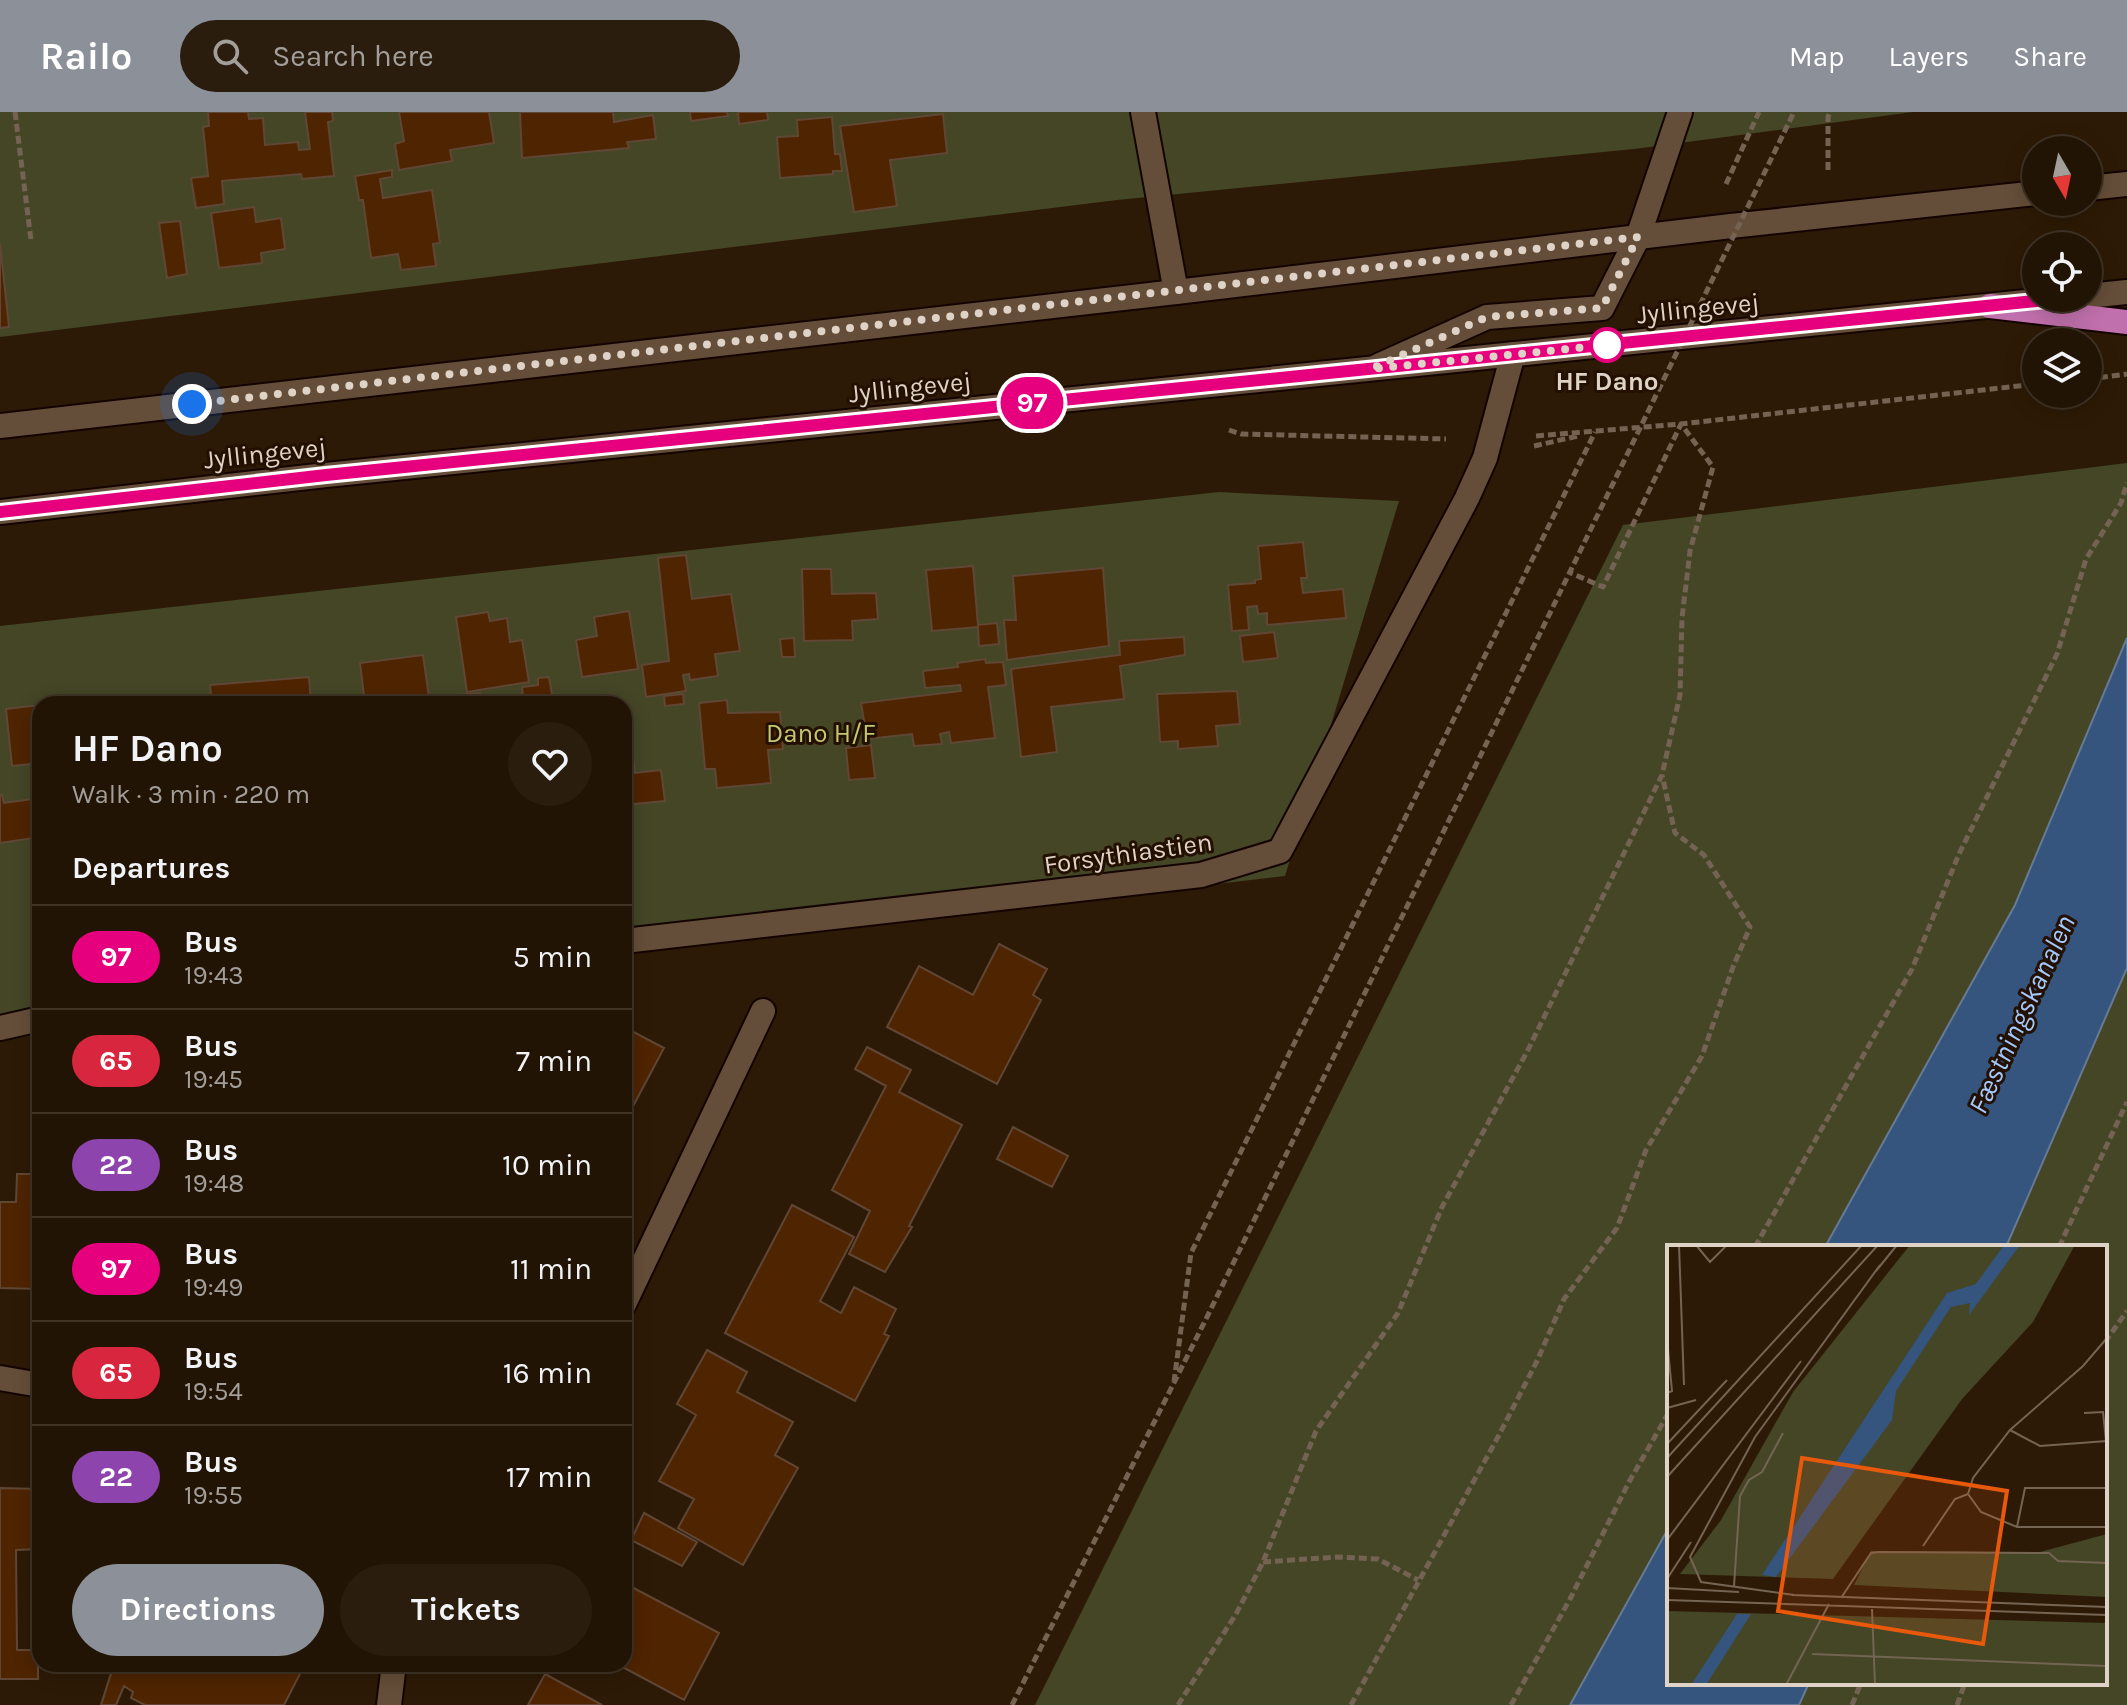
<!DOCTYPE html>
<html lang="en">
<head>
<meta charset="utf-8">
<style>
	body { margin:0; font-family:Karla,sans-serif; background:#2a1d0e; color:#f1f3f6; height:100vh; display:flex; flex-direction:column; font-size:30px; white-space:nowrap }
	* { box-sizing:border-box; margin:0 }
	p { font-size:26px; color:#a29e9a }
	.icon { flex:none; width:44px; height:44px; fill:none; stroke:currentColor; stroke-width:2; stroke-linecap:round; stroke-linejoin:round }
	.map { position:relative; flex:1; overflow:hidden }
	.drawer { position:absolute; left:32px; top:584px; width:600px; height:976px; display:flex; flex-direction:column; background:#221404; border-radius:24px; box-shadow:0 4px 20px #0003,0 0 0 2px #3f3326 }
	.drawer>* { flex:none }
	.badge { padding:0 16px; border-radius:26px; font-size:28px; line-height:52px }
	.needle { width:52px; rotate:171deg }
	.controls { position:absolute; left:2022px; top:24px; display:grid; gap:16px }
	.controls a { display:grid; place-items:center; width:80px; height:80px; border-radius:50%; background:#221404; box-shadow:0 4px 20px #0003,0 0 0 2px #3f3326; font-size:40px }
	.you { position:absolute; width:40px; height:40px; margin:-20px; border:6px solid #fff; border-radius:50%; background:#1a73e8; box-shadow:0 0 0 12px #1a73e833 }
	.map>.badge { position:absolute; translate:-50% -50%; box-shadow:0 0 0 4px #fff }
	h2 { padding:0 40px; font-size:30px; line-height:72px }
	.round { display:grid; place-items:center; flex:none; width:84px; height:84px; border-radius:42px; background:#2a1d0e }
	.overview { display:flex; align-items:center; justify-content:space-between; height:136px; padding:0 40px }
	h1 { font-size:38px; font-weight:700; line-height:60px }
	.cta { display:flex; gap:16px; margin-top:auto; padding:16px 40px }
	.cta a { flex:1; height:92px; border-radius:48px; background:#8c9099; color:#fff; font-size:32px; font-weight:700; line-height:92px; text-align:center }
	.cta a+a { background:#2a1d0e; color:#f1f3f6 }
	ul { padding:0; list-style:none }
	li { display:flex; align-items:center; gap:24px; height:104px; padding:0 40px; border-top:2px solid #3f3326 }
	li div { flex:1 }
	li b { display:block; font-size:30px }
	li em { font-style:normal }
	li .badge { min-width:88px; font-weight:700; text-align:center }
	header { display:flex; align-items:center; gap:48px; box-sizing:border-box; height:112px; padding:0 40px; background:#8c9099; color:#fff }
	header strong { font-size:38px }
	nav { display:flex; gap:44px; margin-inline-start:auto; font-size:28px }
	.search { width:560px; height:72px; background:#2a1d0e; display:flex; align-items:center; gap:20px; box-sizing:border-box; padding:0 28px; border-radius:44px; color:#a29e9a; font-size:30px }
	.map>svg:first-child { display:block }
	.green { fill:#444626; fill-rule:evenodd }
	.water { fill:#35547e; stroke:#687a94; stroke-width:2 }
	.building { fill:#4f2400; stroke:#604735; stroke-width:2 }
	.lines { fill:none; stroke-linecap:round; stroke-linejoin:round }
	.service-casing { stroke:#140400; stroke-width:28 }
	.minor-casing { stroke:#140400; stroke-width:28 }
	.tertiary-casing { stroke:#140400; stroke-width:28 }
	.motorway-casing { stroke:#140400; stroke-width:28 }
	.path { stroke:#746352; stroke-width:5; stroke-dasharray:8 4; stroke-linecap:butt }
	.service { stroke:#654e39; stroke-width:24 }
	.minor { stroke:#654e39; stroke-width:24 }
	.tertiary { stroke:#654e39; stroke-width:24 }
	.motorway { stroke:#c070ac; stroke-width:24 }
	.path-bridge { stroke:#746352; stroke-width:5; stroke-dasharray:8 4; stroke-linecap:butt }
	.line-casing { stroke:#fff; stroke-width:18 }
	.line { stroke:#e6007e; stroke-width:12 }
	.walk { stroke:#dfd2c6; stroke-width:8; stroke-dasharray:0 14.4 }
	.stop-dot { fill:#fff; stroke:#e6007e; stroke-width:4 }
	.labels { text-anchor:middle; stroke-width:6; stroke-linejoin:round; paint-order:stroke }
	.street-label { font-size:26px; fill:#dfd2c6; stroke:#231000 }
	.stop-label { font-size:26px; font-weight:bold; fill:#dfd2c6; stroke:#231000 }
	.park-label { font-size:26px; fill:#c3c771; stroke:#231000 }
	.water-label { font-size:28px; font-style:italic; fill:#a2c8ff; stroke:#231000 }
	.inset-road { fill:none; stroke:#746453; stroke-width:2 }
	.view { fill:#e8590c; fill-opacity:0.15; stroke:#e8590c; stroke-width:4 }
	.inset-edge { fill:none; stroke:#dfd2c6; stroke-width:4 }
</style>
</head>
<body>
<header>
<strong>Railo</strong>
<div class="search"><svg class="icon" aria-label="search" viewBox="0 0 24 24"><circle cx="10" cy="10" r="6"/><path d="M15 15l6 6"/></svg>Search here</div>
<nav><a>Map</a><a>Layers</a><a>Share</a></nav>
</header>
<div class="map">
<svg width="2127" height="1593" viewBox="0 0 2127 1593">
	<rect width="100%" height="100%" fill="#2d1a06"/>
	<path class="green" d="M0,0H1913L1634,37L1117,88L0,225Z
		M2127,351V1593H1035L1623,413ZM1669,1135H2105V1571H1669Z
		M1219,380L1399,389L1285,764L624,842V592H40V922L0,930V514Z"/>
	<path class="water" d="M2127,526V856L2006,1135H1825L2015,793Z
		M1669,1415V1571H1809L1799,1593H1570Z"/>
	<path class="building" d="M208,0H248L249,7L263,6L265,33L298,30L299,38L310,37L305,0H332L333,9L328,10L334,64L302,67L301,62L222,69L224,92L196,96L191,66L208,64L203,15L209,14Z
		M399,0H489L494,31L450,38L452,49L399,58L395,32L404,29Z
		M520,0H613L614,10L653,3L656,27L627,30L629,36L522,46Z
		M690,0H727L728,4L691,9Z
		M738,0H767L768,8L739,12Z
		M943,2L947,41L890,48L897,94L854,100L840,14Z
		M832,5L835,42H840L842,59H833V62L780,66L777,25L798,24L797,8Z
		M392,58V65L380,67L383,86L432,78L440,131L433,132L436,154L401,158L398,142L371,146L363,88H359L355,64Z
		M254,95L256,110L281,106L285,137L261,141L262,151L219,156L211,101Z
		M180,109L187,162L167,166L159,111Z
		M0,131L9,215L0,216Z
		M1303,430L1307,466H1301L1303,481L1343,477L1346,506L1267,513V501L1258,502L1257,494L1247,495L1249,518L1232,519L1228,473L1255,471V468L1261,467L1258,434Z
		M686,443L692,487L731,482L740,539L715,542L718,564L690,568L689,562L683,563L686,579L646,585L642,553L669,549L658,446Z
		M973,454L978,513L997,511L999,532L979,534L978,515L932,519L926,458Z
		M1103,456L1109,534L1007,548L1004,508H1016L1013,464Z
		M802,457H831L832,482L876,481L878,507L852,509L853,528L804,529Z
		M629,499L638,557L582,565L576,528L597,524L594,505Z
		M488,500L490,509L507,506L510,530L522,528L529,570L467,580L456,505Z
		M1274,520L1278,546L1243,550L1240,524Z
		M1184,525L1185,543L1120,554L1124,587L1051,595L1057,640L1021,645L1011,557L1120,543L1119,529Z
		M794,526L795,545H782L780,527Z
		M423,543L430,592H365L360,551Z
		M985,547L986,551L1003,550L1006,573L988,575L995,626L951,631L949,620L940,622L942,632L914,634L912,622L867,627L861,591L961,579L960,573L925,576L923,559L958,555L957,551Z
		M309,565L311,592H212L210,573Z
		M549,565L553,589L524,592L522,575L538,573V566Z
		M1237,579L1240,612L1216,614L1218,634L1178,637V629L1160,630L1157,582Z
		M480,581L482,592H459L458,583Z
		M683,582L684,592L665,594L664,584Z
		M115,587V592H56Z
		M727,588L728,601L780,600L783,637L768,638L771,671L717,676L715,657H705L699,591Z
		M40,593V651L12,654L6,597Z
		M629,612L635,661L661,658L665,689L624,693V613Z
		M871,633L875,666L849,668L846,636Z
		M0,683H2L4,691L40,686V725L0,731Z
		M999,832L1047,857L1033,883L1041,888L997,972L887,915L919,854L973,883Z
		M624,915L664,936L631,998L624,995Z
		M867,935L911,958L899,980L962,1013L909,1114L912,1115L885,1160L849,1142L870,1099L832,1078L886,974L855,957Z
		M1013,1015L1068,1044L1052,1075L997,1047Z
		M17,1062H40V1177L0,1176V1090H16Z
		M792,1093L854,1125L820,1189L841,1201L854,1175L896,1197L884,1222L889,1224L855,1289L725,1221Z
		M707,1238L747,1260L737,1280L793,1310L775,1343L798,1356L743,1453L678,1416L694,1387L659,1369L696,1303L677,1292Z
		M0,1376L40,1377V1437L16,1438L17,1538H38V1567H0Z
		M644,1401L697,1430L682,1454L631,1428Z
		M624,1471L719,1521L684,1588L617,1552H624Z
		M114,1552L234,1553L305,1552L284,1593H145L131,1586L133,1580L124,1574L116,1593H101Z
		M545,1562L602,1593H528Z"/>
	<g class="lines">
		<defs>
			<path id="service" d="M1378,254L1487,205L1602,196L1638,125L1680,0
				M624,829L1201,763L1280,739L1467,386L1485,346L1513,242
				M0,916L40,907"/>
			<path id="minor" d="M1143,0L1176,180
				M624,1192L763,899
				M0,1266L40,1273
				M389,1593L394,1552"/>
			<path id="tertiary" d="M2088,76L2127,72
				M2088,184L2127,180
				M0,314L1176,180L1731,114L2036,81
				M0,400L326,363L2065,186"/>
			<path id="motorway" d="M1990,194L2127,210"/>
		</defs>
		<use href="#service" class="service-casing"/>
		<use href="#minor" class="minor-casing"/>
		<use href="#tertiary" class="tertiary-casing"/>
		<use href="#motorway" class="motorway-casing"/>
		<path class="path" d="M15,0L31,128
			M1828,58V5L1830,0
			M1726,72L1759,0
			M2088,267L2127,262
			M1229,318L1241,322L1446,327
			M1536,324L1681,312L2036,272
			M1534,334L1578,324
			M1755,1135L1912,857L1959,742L2057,542L2086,447L2121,391L2127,371
			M2059,1135L2127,990
			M2105,1230L2127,1199
			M1174,1270L1191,1141L1595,320
			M1263,1450L1337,1445L1378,1447L1418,1468
			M1012,1593L1206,1207
			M1178,1593L1236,1502L1263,1450L1316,1319L1398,1201L1442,1095L1528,938L1662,663L1680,583L1682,506L1690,439L1713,355L1681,312L1603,475L1571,461
			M1351,1593L1499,1323L1537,1249L1564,1187L1617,1116L1646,1038L1702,944L1733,855L1750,815L1704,743L1675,721L1662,663
			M1511,1593L1570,1487L1629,1370L1669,1300
			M1852,1593L1861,1571
			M1957,1593L1965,1571"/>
		<use href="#service" class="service"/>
		<use href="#minor" class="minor"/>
		<use href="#tertiary" class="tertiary"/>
		<use href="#motorway" class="motorway"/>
		<path class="path-bridge" d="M1206,1207L1794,0"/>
	</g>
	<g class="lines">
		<defs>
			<path id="line" d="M0,400L326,363L2065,186"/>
		</defs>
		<use href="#line" class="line-casing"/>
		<use href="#line" class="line"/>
		<path class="walk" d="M192,292L1638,125L1602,196L1487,205L1371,257L1607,233"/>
	</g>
	<circle class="stop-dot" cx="1607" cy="233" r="16"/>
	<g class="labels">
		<g class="street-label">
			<text transform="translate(1698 196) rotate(-6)" y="9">Jyllingevej</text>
			<text transform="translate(910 275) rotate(-6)" y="9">Jyllingevej</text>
			<text transform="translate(265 341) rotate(-6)" y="9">Jyllingevej</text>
			<text transform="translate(1128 741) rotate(-8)" y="9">Forsythiastien</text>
		</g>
		<g class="stop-label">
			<text x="1607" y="278">HF Dano</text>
		</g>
		<g class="park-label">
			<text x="821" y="630">Dano H/F</text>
		</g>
		<g class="water-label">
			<text transform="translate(2021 902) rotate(-65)" y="10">Fæstningskanalen</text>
		</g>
	</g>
	<g transform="translate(1667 1133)">
		<rect width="440" height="440" fill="#2d1a06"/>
		<path d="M243,0H408L366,77L295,154L166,334L13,329L54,275L126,147ZM440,289V352L187,340L204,306L373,307ZM0,366L440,378V438L0,440Z" fill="#444626"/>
		<path d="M337,0H353L302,70L303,58L284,62L229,146L225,175L109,332L95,330L280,48L309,39ZM70,369H84L39,440H24Z" fill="#35547e"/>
		<path class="inset-road" d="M12,0L17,140M29,0L43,17L60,0M209,26L230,0M0,94L5,146L0,148M0,163L29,155M417,168L436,167L439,196M343,185L373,201L440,196M0,199L60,135M0,213L195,0M0,232L211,0M301,249L306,233L343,185L416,121L440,93M301,249L314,267L350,282H440M350,282L358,243H440M0,295L134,116M256,301L288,254L301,249M0,334L24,297M67,341L73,251L82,235L95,227L116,188M0,343L72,347M125,350L440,362M127,350L34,337L23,312L88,192L213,20M174,353L204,308L212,307L382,308L391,316L440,318M0,355L440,370M205,364L208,440M145,409L440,421M119,440L162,359"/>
		<path class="view" d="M135,213L340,246L316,399L111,366Z"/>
		<rect width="440" height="440" class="inset-edge"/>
	</g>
</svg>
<div class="controls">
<a><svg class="needle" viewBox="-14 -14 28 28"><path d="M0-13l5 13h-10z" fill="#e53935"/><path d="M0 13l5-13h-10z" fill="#a29e9a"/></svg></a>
<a><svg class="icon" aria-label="locate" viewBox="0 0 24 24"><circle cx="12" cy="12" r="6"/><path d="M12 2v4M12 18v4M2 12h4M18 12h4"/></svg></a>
<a><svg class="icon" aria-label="layers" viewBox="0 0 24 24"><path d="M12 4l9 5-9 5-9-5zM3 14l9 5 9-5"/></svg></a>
</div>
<div class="you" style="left:192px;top:292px"></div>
<b class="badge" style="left:1032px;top:291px;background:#e6007e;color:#fff">97</b>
<section class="drawer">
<div class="overview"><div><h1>HF Dano</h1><p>Walk · 3 min · 220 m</p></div><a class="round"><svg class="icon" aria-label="heart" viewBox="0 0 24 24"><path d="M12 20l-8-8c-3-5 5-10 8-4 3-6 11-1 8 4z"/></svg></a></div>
<h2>Departures</h2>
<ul>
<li><span class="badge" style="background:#e6007e;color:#fff">97</span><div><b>Bus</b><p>19:43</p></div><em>5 min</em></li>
<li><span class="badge" style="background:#d7263d;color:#fff">65</span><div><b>Bus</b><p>19:45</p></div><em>7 min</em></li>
<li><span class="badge" style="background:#8e44ad;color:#fff">22</span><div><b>Bus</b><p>19:48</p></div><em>10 min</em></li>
<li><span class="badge" style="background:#e6007e;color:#fff">97</span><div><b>Bus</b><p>19:49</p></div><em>11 min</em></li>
<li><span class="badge" style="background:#d7263d;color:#fff">65</span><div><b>Bus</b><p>19:54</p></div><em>16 min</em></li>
<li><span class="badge" style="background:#8e44ad;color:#fff">22</span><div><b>Bus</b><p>19:55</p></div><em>17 min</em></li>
</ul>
<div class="cta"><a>Directions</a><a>Tickets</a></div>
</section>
</div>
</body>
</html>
